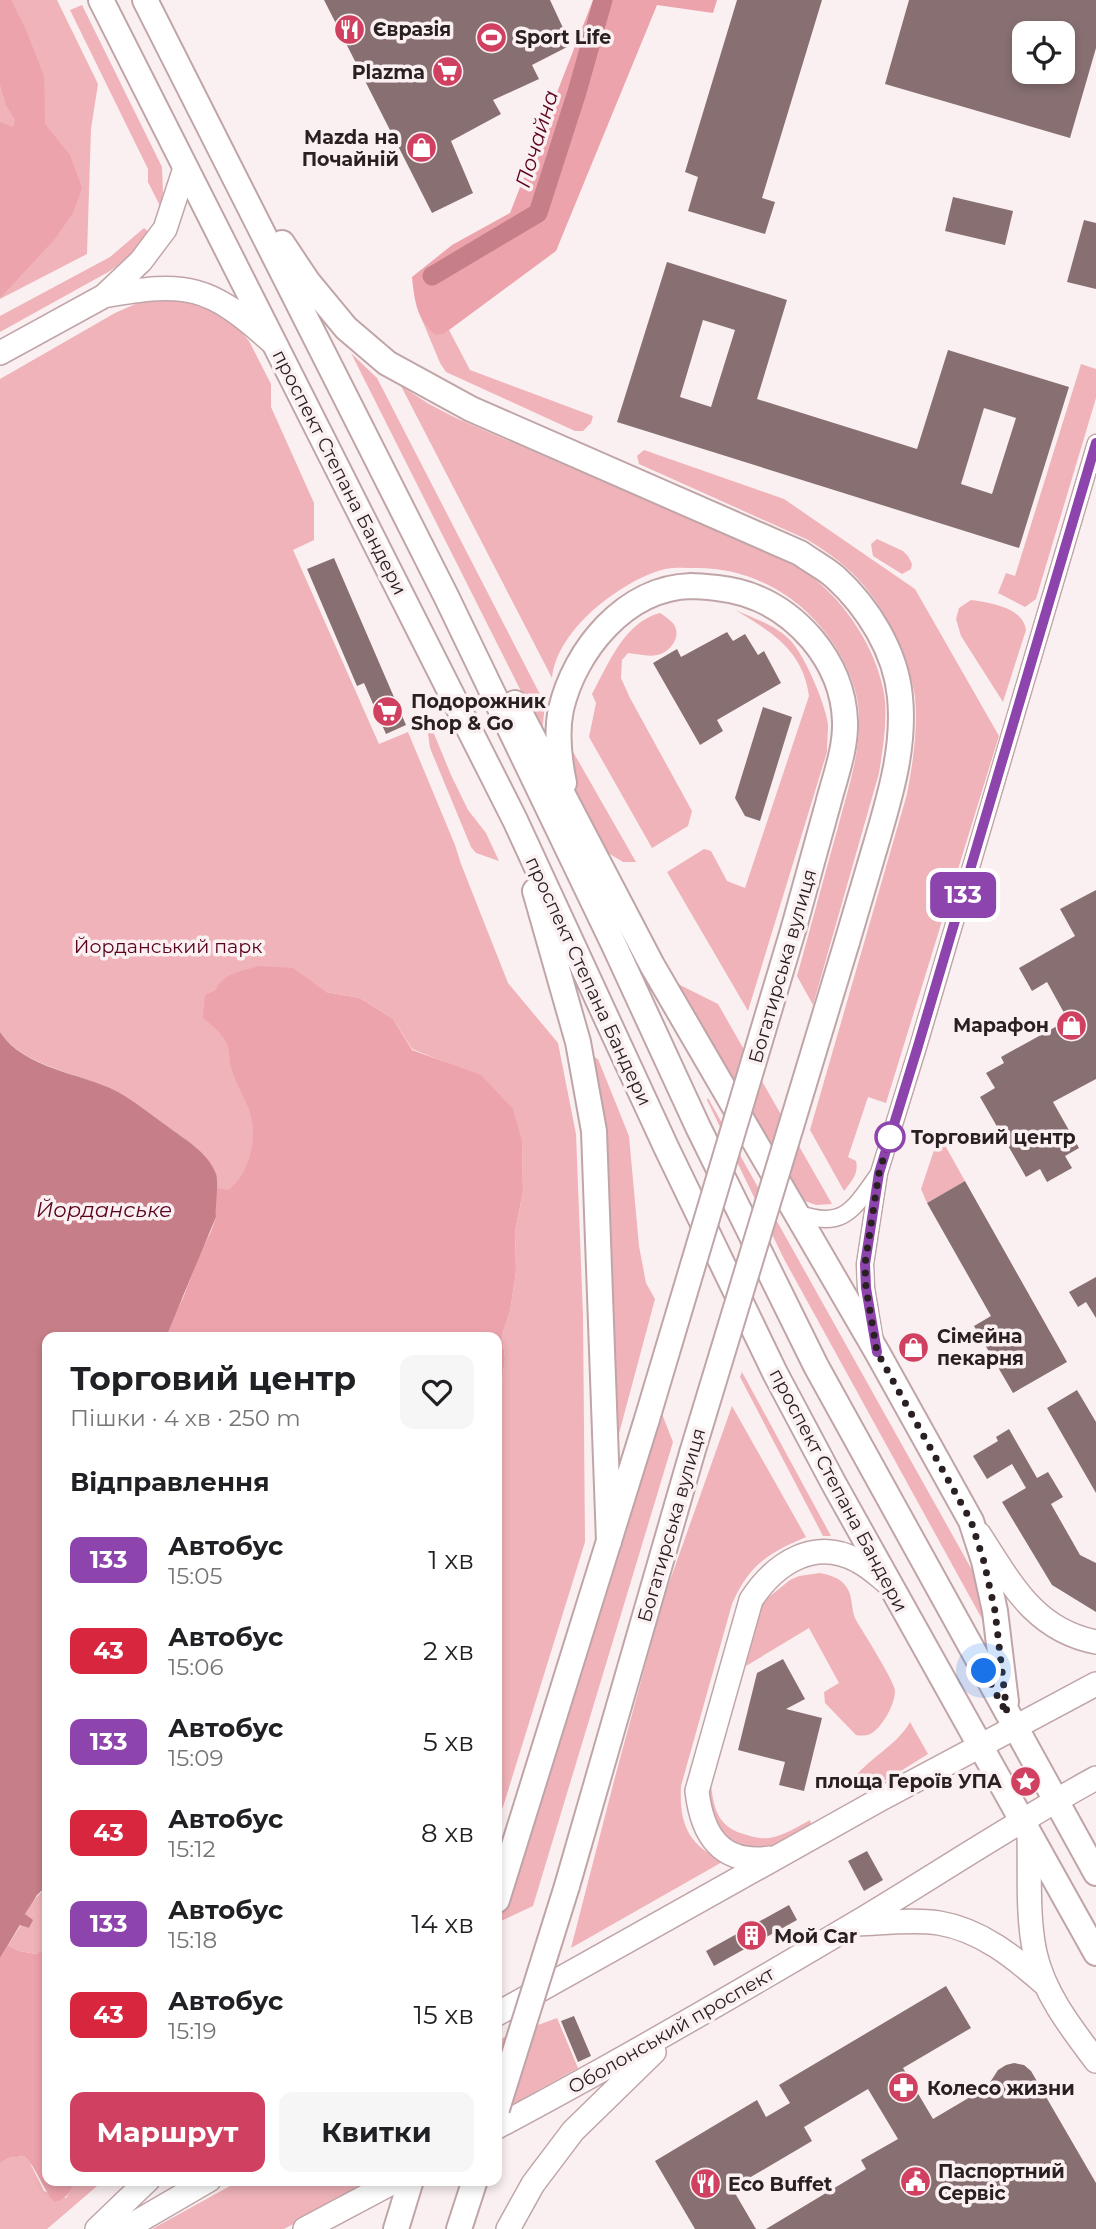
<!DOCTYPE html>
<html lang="uk">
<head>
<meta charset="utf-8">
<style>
	body { margin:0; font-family:Montserrat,sans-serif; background:#f6f6f6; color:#202124; height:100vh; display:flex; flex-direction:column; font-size:26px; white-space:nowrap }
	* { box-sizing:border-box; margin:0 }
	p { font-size:23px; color:#757577 }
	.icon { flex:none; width:38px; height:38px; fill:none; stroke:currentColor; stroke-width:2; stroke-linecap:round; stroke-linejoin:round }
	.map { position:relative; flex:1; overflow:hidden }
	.side { position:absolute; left:42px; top:1332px; width:460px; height:854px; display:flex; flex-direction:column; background:#fff; border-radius:14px; box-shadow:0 4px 10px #0003 }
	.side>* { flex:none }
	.badge { padding:0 14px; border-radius:10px; font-size:24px; line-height:46px }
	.tools { position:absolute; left:1012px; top:21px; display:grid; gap:14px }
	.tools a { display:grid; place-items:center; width:63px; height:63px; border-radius:14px; background:#fff; box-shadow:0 4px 10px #0003; font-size:35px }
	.you { position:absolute; width:35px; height:35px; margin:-18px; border:5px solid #fff; border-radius:50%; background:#1a73e8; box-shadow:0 0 0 10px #1a73e833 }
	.map>.badge { position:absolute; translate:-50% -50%; box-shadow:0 0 0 4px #fff }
	h2 { padding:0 28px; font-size:26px; line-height:63px }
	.round { display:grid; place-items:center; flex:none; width:74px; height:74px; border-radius:14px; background:#f6f6f6 }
	.overview { display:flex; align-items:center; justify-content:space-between; height:119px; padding:0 28px }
	h1 { font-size:33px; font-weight:700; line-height:52px }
	.button { display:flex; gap:14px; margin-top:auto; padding:14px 28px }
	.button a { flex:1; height:80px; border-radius:14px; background:#d04060; color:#fff; font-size:28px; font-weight:700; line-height:80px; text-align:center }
	.button a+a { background:#f6f6f6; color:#202124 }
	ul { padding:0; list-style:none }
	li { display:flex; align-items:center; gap:21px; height:91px; padding:0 28px }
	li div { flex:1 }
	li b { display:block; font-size:26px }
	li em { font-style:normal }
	li .badge { min-width:77px; font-weight:700; text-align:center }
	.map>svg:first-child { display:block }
	.green { fill:#efb3b9 }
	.forest { fill:#eda3ac }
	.water { fill:#c67f88 }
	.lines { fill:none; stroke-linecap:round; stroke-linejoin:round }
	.canal { stroke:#c67f88; stroke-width:19 }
	.building { fill:#887072; fill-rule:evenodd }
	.minor-casing { stroke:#c0a5a8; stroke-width:19 }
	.secondary-casing { stroke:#c0a5a8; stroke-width:26 }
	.primary-casing { stroke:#c0a5a8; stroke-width:28 }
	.minor { stroke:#fff; stroke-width:16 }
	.secondary { stroke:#fff; stroke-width:23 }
	.primary { stroke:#fff; stroke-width:24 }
	.primary-bridge-casing { stroke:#c0a5a8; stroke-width:28; stroke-linecap:butt }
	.primary-bridge { stroke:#fff; stroke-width:24 }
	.line-casing { stroke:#fff; stroke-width:16 }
	.line { stroke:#8e44ad; stroke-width:10 }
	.walk { stroke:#2a2021; stroke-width:7; stroke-dasharray:0 12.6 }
	.stop-dot { fill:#fff; stroke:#8e44ad; stroke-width:3.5 }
	.labels { text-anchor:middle; stroke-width:7; stroke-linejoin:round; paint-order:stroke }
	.poi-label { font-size:19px; font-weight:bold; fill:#2a2021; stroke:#fbf0f1; text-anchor:start }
	.street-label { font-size:19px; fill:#2a2021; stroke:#fbf0f1 }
	.park-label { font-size:19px; fill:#5a011e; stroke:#fbf0f1 }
	.stop-label { font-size:19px; font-weight:bold; fill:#2a2021; stroke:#fbf0f1; text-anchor:start }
	.water-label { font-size:21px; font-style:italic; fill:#5b021f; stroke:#fbf0f1 }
</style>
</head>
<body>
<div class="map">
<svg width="1096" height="2229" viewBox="0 0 1096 2229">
	<rect width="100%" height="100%" fill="#fbf0f1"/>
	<path class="green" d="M0,0H57L98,84L91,129L87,254L0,299Z
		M82,5L162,167L163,193L160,206L148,182V169L70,10Z
		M144,228L150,233L125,260L110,271L0,332V316L110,257Z
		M164,298L183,300L220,315L236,325L249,341L271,384V407L314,503V540L293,550L379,744L408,732L455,845L461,864L508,983L558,1043L576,1134L583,1315L585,1542L503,1807L497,1816V1414L505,1359L502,1335L510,1311L516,1272L515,1231L523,1192L522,1141L442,1061L412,1049L393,1019L360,998L326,992L260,1214L214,1202C215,1192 219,1180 214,1170C204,1151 185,1139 167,1127C146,1113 128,1096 104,1086C71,1072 21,1064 0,1032V379L115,313L140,302Z
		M415,303L427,327L445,333L449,330L470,370L593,416L591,423L583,431H575L446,372L440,363Z
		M351,353L377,378L545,704L542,733Z
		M1081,364L1096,369V398L1036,599L1025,607L998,593L1006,573L1015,576Z
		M401,386L429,404L456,418L784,560C794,566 804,571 812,577C847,604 876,649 884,693C888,720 883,747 879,773L813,1005L797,976C811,926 824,877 838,827C847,792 860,756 859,718C859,697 852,677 842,658C813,604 759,568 697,568C687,568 675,567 665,569C638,576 613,593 592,611C573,629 555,651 552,678Z
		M644,450L784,499L915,589L999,736L886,1103L868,1097L848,1157L856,1161C859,1174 851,1182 844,1191L810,1130L907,794C913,762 918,730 915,697C913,682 907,665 901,651C881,598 854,567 806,539L639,464L637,456Z
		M877,539L903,551L908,556L912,564L911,569L902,574L873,556L871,544Z
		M971,600C990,603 1023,607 1026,630L1003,702L961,636L956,619L959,608Z
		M735,610C753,618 775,625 789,639C804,653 825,703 828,724C828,733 827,743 827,752L748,1011L667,872L704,849L711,851L727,881L745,888L809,696C803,651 772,632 735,610Z
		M660,613C666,617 674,622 676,629C679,641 668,653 657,655C648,657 637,654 628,653L622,660L621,678L630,698L692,811L688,826L652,848L589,737L596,703L592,694C608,665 624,622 660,613Z
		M427,726L432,729L451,775L468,810L486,833L499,861L476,853L471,847L430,748Z
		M568,743L636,862H623L608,853L573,791Z
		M674,982L718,1004L832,1204L816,1205L802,1200Z
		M590,1055L598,1059L629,1136L639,1246L646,1283L655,1299L613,1456Z
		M708,1098L972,1570L987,1628L784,1259L707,1100Z
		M942,1140L965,1181L927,1203L921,1189L936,1144Z
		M742,1372L831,1536H823L740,1377Z
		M659,1406L673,1442L533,1906L499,1922Z
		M732,1406L806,1537C768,1553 749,1565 732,1604L681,1786C679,1823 688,1846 724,1861L571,1948L615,1777L663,1600Z
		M820,1573C829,1575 838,1577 844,1584C854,1594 850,1608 856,1620C863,1632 895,1682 895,1691C895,1704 883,1726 872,1733C867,1736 862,1736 856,1735L825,1703L824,1692L839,1683L809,1628L746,1666L759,1605L790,1580L799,1576Z
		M910,1722L928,1754L870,1790L851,1785C859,1763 896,1748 910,1722Z
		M708,1784L711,1785C714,1811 719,1828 747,1835C753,1837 762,1839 769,1838C783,1836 797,1827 810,1820L811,1824L794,1836L790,1842L761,1851L730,1843L707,1815Z
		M47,1886V1947L36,1954L19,1951L8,1945L21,1925L29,1928L32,1920L25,1914L31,1903Z
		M557,2018L578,2068L497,2113V2040Z
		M24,2156L29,2161L44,2191L66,2198L77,2181H103L47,2229H0V2164L8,2158Z
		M239,2181H375L284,2229H152Z"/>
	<path class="forest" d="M0,0H11L26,30L44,76L45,124L70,155L82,188L73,213L54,240L0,298V122L13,127L15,120L6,105L0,84Z
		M593,0H717L713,13L657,5L556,251L445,333L436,335C417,322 414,298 412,277L452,245L510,213Z
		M259,966L293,968L326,992L360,998L393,1019L412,1050L481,1075L513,1109L522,1141L523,1192L515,1231L516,1272L510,1311L502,1335L505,1359L497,1414V1337H166L169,1325L183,1298L199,1256L211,1231L216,1217V1188L228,1190C250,1174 258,1138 250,1112C245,1097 235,1083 231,1067C229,1061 230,1053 228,1046C223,1034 213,1026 203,1018L205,995L216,990C222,973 243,971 259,966Z
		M8,1945L19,1951L36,1954L47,1947V2180L77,2181C70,2191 67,2200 54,2202C42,2188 37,2168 24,2156L8,2158L0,2164V1958Z"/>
	<path class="water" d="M0,1032C24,1069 82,1073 118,1092C136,1102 151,1115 167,1126C184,1139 208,1152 216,1174C219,1183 215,1205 216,1217L166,1337H47V1886L37,1895L25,1914L33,1920L29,1928L20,1925L0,1958Z"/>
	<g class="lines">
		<path class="canal" d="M432,276L538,213L577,92L603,0"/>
	</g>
	<path class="building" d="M324,0H550L571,45L532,65L539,79L493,100L501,114L451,141L473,193L432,213Z
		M737,0H822L762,198L775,202L765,234L688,211L698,177L685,172Z
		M909,0H1096V48L1070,138L885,84ZM1024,33H1062V72H1024Z
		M953,197L1013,211L1005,245L945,231Z
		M1084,220L1096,223V289L1067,282Z
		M667,262L787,300L757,399L917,449L948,350L1069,387L1019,548L617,422ZM703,320L735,330L711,407L680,397ZM984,408L1016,418L992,494L961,484Z
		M334,558L406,725L386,734L364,683L357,686L307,569Z
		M727,632L733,641L745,634L758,655L764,651L781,683L717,720L723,731L700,745L653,663L677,649L681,657Z
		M763,707L792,717L760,821L745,816L735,798Z
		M1096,890V1079L1053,1102L1079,1148L1065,1156L1072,1168L1047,1182L1040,1169L1026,1177L980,1097L995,1088L986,1073L1004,1063L1001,1057L1068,1020L1047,982L1032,991L1019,968L1075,936L1060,909Z
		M965,1181L1067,1362L1013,1393L974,1326L991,1316L927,1203Z
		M1096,1277V1318L1086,1302L1078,1307L1069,1292Z
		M1077,1390L1096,1422V1493L1047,1408Z
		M1009,1429L1037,1478L1048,1472L1063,1497L1051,1504L1080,1555L1096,1563V1612L1052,1585L1002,1502L1026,1488L1012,1464L987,1479L973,1456L998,1441L996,1437Z
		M783,1659L805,1699L786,1709L822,1718L804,1791L779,1785L785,1762L738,1750L757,1673Z
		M867,1851L883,1880L864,1891L848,1861Z
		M789,1905L797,1920L714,1966L706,1951Z
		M946,1986L971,2028L903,2068L933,2119L987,2087L998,2070L1006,2065L1014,2063L1024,2065L1031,2071L1096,2183V2229H766L866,2169L861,2160L898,2139L868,2089L804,2127L812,2141L732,2188L756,2229H695L655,2161L757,2100L766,2117L790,2103L779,2085Z
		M574,2016L591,2056L578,2062L561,2021Z"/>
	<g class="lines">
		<defs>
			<path id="minor" d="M797,1213C843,1230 853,1210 878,1175
				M874,1336L866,1288L865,1264L879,1173L918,1047L1096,443"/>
			<path id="secondary" d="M104,296C187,281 209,285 272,342
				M0,353L104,296L141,261L165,229L185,168
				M979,1534C1011,1583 1034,1630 1096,1642
				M1029,1834C1030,1872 1027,1916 1035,1953C1044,1994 1072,2029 1096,2061
				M770,1858C721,1865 702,1835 697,1791L751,1600C775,1563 815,1537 858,1561C870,1567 879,1576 889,1584
				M857,1924C884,1923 912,1919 939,1923C981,1930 1014,1957 1046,1985
				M497,2014L879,1800L1096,1684
				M497,2127C618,2063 738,1993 856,1923C936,1875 1014,1823 1096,1778
				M97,2229L148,2180
				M125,2229L209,2180
				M305,2229L397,2180
				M508,2229L533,2184L573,2131L654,2052"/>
			<path id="primary" d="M101,0L515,820L666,1147L775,1373L834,1484L1096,1953
				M145,0L446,596L614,945L698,1127L816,1366L1096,1873
				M282,243L308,282L346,328L387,363L471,409L800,553C811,561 825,568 835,577C868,607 896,652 900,697C905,748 890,796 876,844C866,877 857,909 847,942
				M515,703L652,965L877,1352L971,1521L984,1561L995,1611L1006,1702
				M564,783C559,759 556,733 561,709C575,650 625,588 691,586C699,586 708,587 717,588C756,592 787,610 812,639C832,663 844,691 845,721C846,749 835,777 828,804C817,845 805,886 794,927
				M535,891L578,1042L594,1131L609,1542
				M567,1886L692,1453
				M497,1900L647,1419
				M396,2229L411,2180
				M459,2229L475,2180"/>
		</defs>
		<use href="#minor" class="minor-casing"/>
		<use href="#secondary" class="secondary-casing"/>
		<use href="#primary" class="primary-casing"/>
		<use href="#minor" class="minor"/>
		<use href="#secondary" class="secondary"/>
		<use href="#primary" class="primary"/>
		<defs>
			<path id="primary-bridge" d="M647,1419L794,927
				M692,1453L847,942
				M497,2109L567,1886"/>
		</defs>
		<use href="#primary-bridge" class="primary-bridge-casing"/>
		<use href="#primary-bridge" class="primary-bridge"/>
	</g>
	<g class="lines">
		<defs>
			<path id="line" d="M877,1352L866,1288L865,1264L879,1173L918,1046L1096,443"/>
		</defs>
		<use href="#line" class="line-casing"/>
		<use href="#line" class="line"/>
		<path class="walk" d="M890,1137L879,1173L865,1264L866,1288L877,1352L971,1521L984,1562L995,1611L1007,1714L984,1671"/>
	</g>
	<defs>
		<symbol id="restaurant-disc" viewBox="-11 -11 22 22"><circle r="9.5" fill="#d04060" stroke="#fbf0f1"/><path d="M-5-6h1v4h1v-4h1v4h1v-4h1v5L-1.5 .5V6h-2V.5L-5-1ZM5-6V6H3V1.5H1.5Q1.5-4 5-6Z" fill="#fff"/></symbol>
		<symbol id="stadium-disc" viewBox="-11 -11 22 22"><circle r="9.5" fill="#d04060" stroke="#fbf0f1"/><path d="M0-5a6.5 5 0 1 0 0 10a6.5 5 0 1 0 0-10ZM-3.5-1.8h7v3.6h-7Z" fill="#fff"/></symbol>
		<symbol id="supermarket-disc" viewBox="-11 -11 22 22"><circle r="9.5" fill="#d04060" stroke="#fbf0f1"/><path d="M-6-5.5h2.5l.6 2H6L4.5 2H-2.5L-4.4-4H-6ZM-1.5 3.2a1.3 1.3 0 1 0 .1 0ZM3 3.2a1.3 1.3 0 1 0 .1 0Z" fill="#fff"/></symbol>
		<symbol id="shop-disc" viewBox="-11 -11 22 22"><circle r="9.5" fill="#d04060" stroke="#fbf0f1"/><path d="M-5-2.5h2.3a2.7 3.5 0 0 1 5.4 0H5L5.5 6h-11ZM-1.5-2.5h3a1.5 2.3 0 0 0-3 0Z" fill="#fff"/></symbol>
		<symbol id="sight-disc" viewBox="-11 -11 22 22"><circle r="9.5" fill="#d04060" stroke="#fbf0f1"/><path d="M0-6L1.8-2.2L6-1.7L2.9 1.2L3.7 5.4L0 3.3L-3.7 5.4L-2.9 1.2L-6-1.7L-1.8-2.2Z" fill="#fff"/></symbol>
		<symbol id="building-disc" viewBox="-11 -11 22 22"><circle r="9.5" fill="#d04060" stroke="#fbf0f1"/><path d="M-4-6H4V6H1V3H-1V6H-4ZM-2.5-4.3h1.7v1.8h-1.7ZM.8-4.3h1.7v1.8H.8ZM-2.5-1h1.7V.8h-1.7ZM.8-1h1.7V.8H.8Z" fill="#fff"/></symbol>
		<symbol id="pharmacy-disc" viewBox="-11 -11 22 22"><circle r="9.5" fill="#d04060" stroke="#fbf0f1"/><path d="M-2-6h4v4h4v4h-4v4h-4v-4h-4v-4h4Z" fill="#fff"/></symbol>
		<symbol id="civic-disc" viewBox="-11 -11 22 22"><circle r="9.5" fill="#d04060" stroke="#fbf0f1"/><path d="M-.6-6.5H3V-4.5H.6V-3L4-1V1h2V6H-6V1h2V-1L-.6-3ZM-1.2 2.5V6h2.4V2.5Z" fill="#fff"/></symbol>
	</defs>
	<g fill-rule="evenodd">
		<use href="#restaurant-disc" x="332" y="12" width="35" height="35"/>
		<use href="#stadium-disc" x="474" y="20" width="35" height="35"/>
		<use href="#supermarket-disc" x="430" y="54" width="35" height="35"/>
		<use href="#shop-disc" x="404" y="130" width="35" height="35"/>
		<use href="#supermarket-disc" x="370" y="694" width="35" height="35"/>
		<use href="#shop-disc" x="1054" y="1008" width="35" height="35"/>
		<use href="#shop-disc" x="896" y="1330" width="35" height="35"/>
		<use href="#sight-disc" x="1008" y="1764" width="35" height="35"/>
		<use href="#building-disc" x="734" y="1918" width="35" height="35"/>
		<use href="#pharmacy-disc" x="886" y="2070" width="35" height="35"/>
		<use href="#civic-disc" x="898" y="2164" width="35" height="35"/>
		<use href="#restaurant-disc" x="688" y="2166" width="35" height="35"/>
	</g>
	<circle class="stop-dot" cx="890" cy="1137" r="14"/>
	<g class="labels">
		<g class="poi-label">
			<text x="373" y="36">Євразія</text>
			<text x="515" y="44">Sport Life</text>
			<text x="425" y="79" text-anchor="end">Plazma</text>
			<text x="399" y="144" text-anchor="end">Mazda на<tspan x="399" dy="22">Почайній</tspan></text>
			<text x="411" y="708">Подорожник<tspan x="411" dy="22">Shop &amp; Go</tspan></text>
			<text x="1049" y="1032" text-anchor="end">Марафон</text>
			<text x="937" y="1343">Сімейна<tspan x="937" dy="22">пекарня</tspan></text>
			<text x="1002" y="1788" text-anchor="end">площа Героїв УПА</text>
			<text x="774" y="1943">Мой Car</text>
			<text x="927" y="2095">Колесо жизни</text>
			<text x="938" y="2178">Паспортний<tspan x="938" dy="22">Сервіс</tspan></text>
			<text x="728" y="2191">Eco Buffet</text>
		</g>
		<g class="street-label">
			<text transform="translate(340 472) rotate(63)" y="7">проспект Степана Бандери</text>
			<text transform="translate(782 966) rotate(-74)" y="7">Богатирська вулиця</text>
			<text transform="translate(589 981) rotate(65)" y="7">проспект Степана Бандери</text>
			<text transform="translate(839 1490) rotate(62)" y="7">проспект Степана Бандери</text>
			<text transform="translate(671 1525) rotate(-74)" y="7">Богатирська вулиця</text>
			<text transform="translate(671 2030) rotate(-30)" y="7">Оболонський проспект</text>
		</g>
		<g class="park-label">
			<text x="168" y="953">Йорданський парк</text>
		</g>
		<g class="stop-label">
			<text x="911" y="1144">Торговий центр</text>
		</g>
		<g class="water-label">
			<text transform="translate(537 139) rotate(-73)" y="7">Почайна</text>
			<text x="104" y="1217">Йорданське</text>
		</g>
	</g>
</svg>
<div class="tools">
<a><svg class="icon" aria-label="locate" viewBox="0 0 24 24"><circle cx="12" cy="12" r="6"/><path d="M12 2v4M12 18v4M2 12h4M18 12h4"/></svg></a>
</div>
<div class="you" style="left:984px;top:1671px"></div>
<b class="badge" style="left:963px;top:895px;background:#8e44ad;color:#fff">133</b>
<section class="side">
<div class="overview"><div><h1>Торговий центр</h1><p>Пішки · 4 хв · 250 m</p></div><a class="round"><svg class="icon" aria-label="heart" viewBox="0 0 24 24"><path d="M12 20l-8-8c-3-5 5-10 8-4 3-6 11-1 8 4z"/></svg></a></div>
<h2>Відправлення</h2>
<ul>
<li><span class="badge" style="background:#8e44ad;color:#fff">133</span><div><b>Автобус</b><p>15:05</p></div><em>1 хв</em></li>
<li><span class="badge" style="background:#d7263d;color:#fff">43</span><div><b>Автобус</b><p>15:06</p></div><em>2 хв</em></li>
<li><span class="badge" style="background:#8e44ad;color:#fff">133</span><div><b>Автобус</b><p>15:09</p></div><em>5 хв</em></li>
<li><span class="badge" style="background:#d7263d;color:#fff">43</span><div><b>Автобус</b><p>15:12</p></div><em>8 хв</em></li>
<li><span class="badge" style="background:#8e44ad;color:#fff">133</span><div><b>Автобус</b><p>15:18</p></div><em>14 хв</em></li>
<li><span class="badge" style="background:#d7263d;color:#fff">43</span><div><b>Автобус</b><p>15:19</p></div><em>15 хв</em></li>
</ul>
<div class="button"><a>Маршрут</a><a>Квитки</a></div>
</section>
</div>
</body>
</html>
